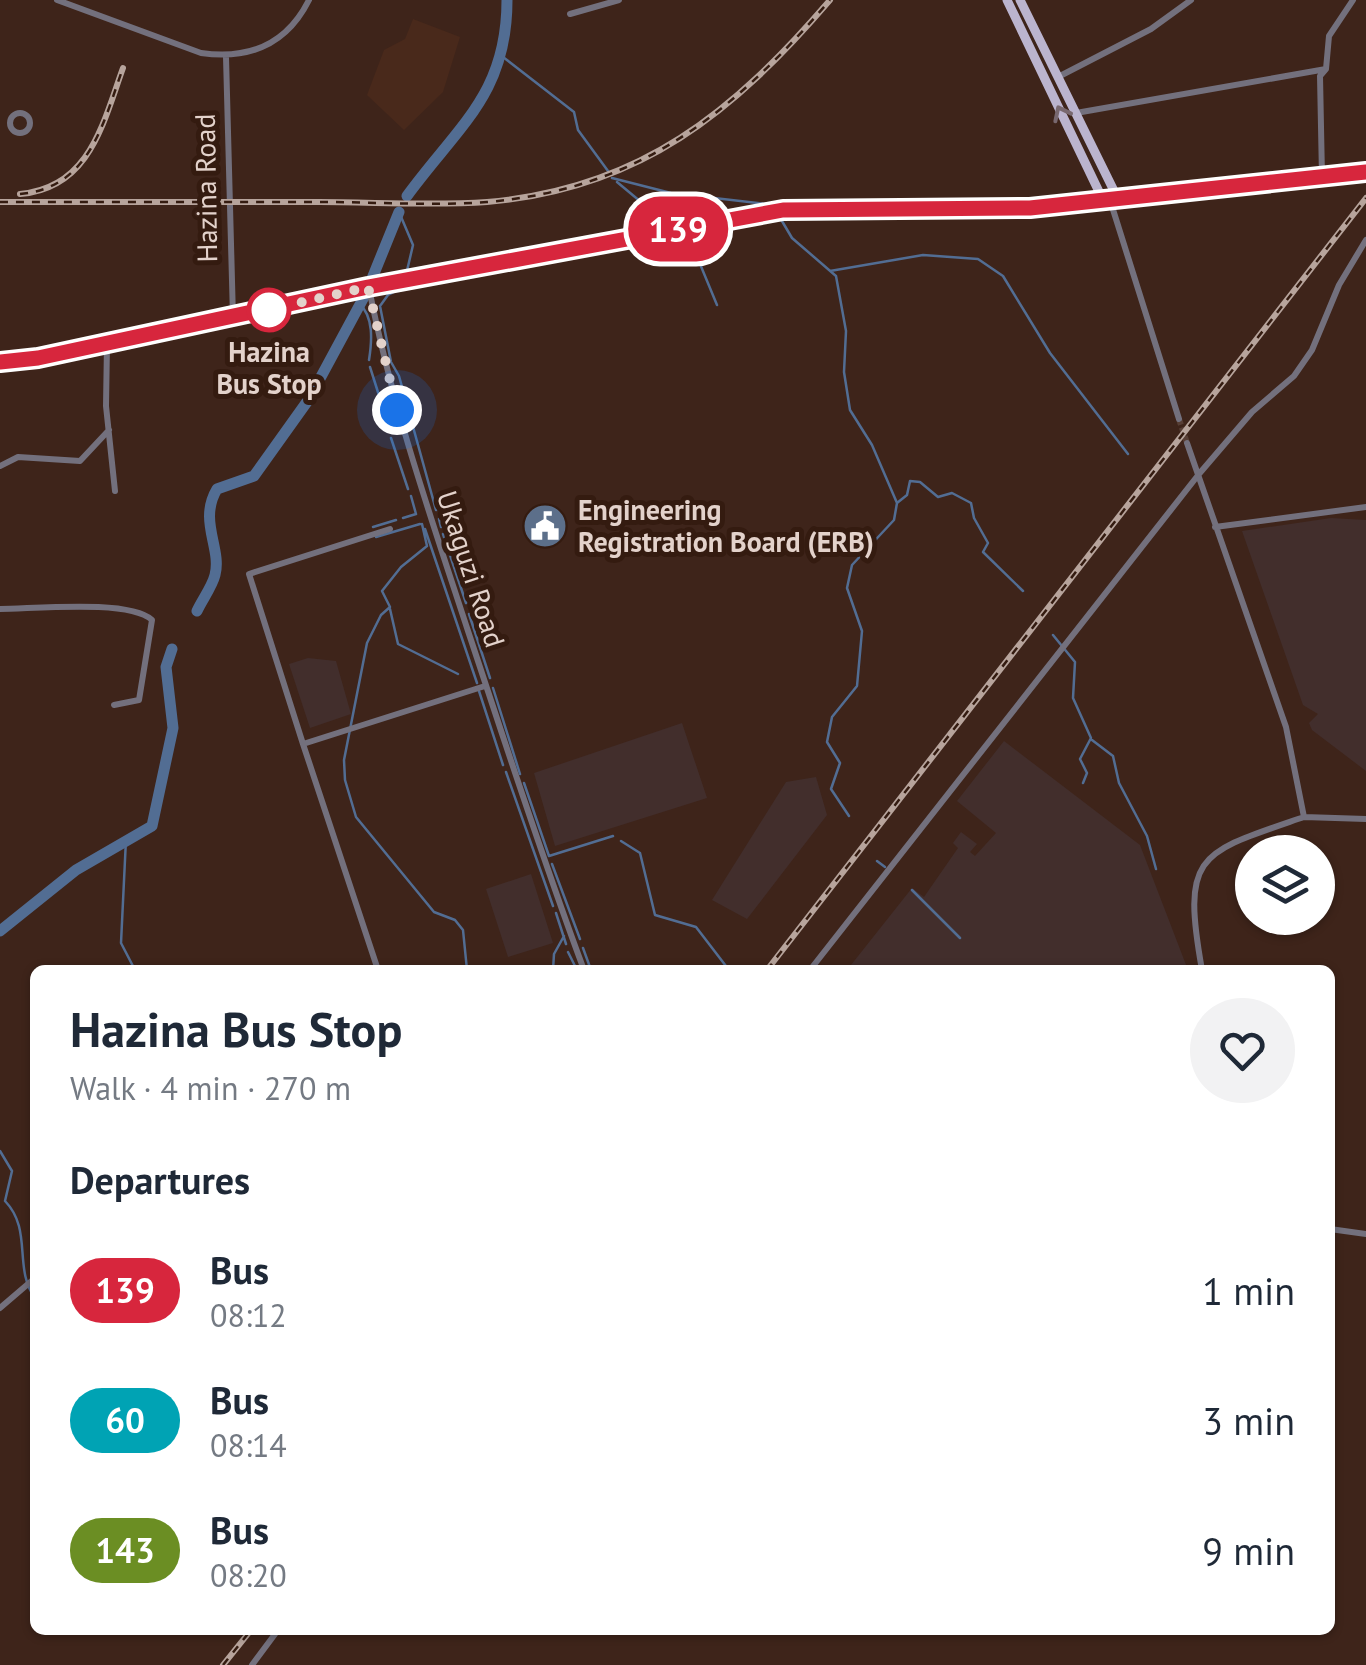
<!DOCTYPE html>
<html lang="en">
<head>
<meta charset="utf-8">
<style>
	body { margin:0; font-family:"PT Sans",sans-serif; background:#f2f2f3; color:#1f2937; height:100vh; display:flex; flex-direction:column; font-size:38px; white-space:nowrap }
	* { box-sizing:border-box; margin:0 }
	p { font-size:32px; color:#747a83 }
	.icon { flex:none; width:55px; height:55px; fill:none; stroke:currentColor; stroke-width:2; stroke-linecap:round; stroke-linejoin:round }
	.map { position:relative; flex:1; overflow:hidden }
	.details { position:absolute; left:30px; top:965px; width:1305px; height:670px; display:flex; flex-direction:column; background:#fff; border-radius:15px; box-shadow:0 2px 8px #0004 }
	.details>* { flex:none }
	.badge { padding:0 20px; border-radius:32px; font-size:35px; line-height:65px }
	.controls { position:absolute; left:1235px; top:835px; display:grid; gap:20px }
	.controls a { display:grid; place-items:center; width:100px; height:100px; border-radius:50%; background:#fff; box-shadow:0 2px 8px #0004; font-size:50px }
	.you { position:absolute; width:50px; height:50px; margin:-25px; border:8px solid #fff; border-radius:50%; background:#1a73e8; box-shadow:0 0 0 15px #1a73e833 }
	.map>.badge { position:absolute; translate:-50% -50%; box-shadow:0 0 0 5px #fff }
	h2 { padding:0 40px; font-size:38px; line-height:90px }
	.round { display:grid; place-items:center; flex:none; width:105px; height:105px; border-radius:52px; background:#f2f2f3 }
	.headline { display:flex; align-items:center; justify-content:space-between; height:170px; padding:0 40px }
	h1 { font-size:48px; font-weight:700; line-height:75px }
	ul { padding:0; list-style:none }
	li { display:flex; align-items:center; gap:30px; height:130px; padding:0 40px }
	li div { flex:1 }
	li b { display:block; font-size:38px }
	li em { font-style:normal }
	li .badge { min-width:110px; font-weight:700; text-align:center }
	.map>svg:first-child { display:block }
	.commercial { fill:#422e2c }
	.built { fill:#49291b }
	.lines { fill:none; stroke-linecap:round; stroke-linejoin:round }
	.stream { stroke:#526d93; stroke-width:2.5 }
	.river { stroke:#526d93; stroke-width:11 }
	.minor-tunnel { stroke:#573e35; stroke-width:6; stroke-dasharray:6 3; stroke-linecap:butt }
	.minor { stroke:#73707d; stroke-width:6 }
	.major { stroke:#bbb4ce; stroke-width:9 }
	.rail-casing { stroke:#b7a49c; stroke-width:6 }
	.rail { stroke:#341b10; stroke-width:2.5; stroke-dasharray:8; stroke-linecap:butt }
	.oneway { stroke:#78686f }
	.line-casing { stroke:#fff; stroke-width:22 }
	.line { stroke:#d7263d; stroke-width:15 }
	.walk { stroke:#e3d2cb; stroke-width:10; stroke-dasharray:0 18 }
	.stop-dot { fill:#fff; stroke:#d7263d; stroke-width:5 }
	.labels { text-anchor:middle; stroke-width:10; stroke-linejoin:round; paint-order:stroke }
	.street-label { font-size:28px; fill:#e3d2cb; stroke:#341b10 }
	.stop-label { font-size:28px; font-weight:bold; fill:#e3d2cb; stroke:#341b10 }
	.poi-label { font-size:28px; font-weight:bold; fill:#e3d2cb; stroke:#341b10; text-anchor:start }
</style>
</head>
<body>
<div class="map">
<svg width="1366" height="1665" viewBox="0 0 1366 1665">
	<rect width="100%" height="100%" fill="#3e241a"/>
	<path class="commercial" d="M1331,518L1366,520V771L1312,730L1309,723L1318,714L1303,705L1242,531Z
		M308,658L336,661L351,714L310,728L289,664Z
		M682,723L707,798L555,846L534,773Z
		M1004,741L1140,845L1188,970H847L912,888L924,897L958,848L953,843L961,832L977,844L970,852L975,856L996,833L957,801Z
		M816,777L827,815L747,919L712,900L786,782Z
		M531,874L553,943L508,957L486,889Z"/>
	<path class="built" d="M413,19L460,37L443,92L404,130L367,95L384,50L405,39Z"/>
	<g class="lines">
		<path class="stream" d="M503,57L574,112L578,130L608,171
			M612,178L671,193L775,205
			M617,182L641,202L650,203L666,226
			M399,212L413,245L406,275
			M779,216L792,238L836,276L846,331L844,372L850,410L872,445L897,503L894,520L852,565L847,588L862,631L857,686L832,717L827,742L840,763L831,789L849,816
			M670,235L678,246L693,247L717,305
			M830,271L923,255L978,259L1003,276L1050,353L1128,454
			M406,286L388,295L380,306L391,362L399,376L436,510
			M359,303C374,317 372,341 369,360
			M370,367L383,408
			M385,416L389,430
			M391,438L408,489
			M897,503L907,495L910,481L920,482L938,497L952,493L971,503L974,518L988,543L983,552L1023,591
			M403,518L416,514L411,496
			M439,519L441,527
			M422,524L427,546L401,567L382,591L390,607L381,615L367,643L344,760L345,780L356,817L434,912L455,920L463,930L467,970
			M373,527L396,520
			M425,529L477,683
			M443,534L466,603
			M376,537L420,524
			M390,609L398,644L458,674
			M469,614L490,678
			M1053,635L1075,662L1073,698L1091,738L1080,759L1087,773L1083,783
			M493,688L520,774
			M479,691L503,765
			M1092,740L1113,756L1119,783L1147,836L1156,869
			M506,772L553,906
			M524,783L549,856L613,836
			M126,839L121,943L135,970
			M621,841L640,853L655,915L696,927L729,970
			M877,861L885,867
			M552,864L580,939
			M912,890L960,938
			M556,913L566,944
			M583,948L591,970
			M568,952L577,970
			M553,970L554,954L564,936
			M0,1151L12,1171L5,1201C33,1230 13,1268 35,1298"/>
		<path class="river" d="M407,196C459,125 507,94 507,0
			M371,281L399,212
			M197,611C202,600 212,587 215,575C222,548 198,521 217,489L254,476L309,399L364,297
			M0,931L76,870L152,826L173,728L166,667L172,649"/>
		<path class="minor-tunnel" d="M1179,419L1187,443"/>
		<path class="minor" d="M57,0L201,53C250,60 287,44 309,0
			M570,14L619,0
			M226,57L233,318
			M1058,77L1151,29L1191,0
			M1076,113L1326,69
			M10 123a10 10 0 1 1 20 0a10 10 0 1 1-20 0Z
			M1322,177L1320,76L1326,69L1329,36L1353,0
			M1110,200L1179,419
			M369,288C392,406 431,518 468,631C506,745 542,858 584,970
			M107,344L106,406L115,491
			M1187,443L1286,727L1304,817L1366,819
			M0,466L18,457L80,461L109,430
			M1215,527L1366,507
			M0,609C33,609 129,599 152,620L139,700L114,705
			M303,744L249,574L390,529
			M378,970L303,744L485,686
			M810,970L1199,474L1252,412L1294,376L1312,350L1339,285L1366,240
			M1202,970C1181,853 1199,853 1304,817
			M1330,1229L1366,1234
			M0,1308L35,1278
			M252,1665L278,1630"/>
		<path class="major" d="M1007,0L1103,200
			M1020,0L1118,199
			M0,362L783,210L1030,208L1366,172"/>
		<defs>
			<path id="rail" d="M20,194C90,188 103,123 123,68
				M0,202C106,202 213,202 319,202C375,202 431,206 487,202C640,189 734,112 830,0
				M767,970L1366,198
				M223,1665L251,1630"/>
		</defs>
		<use href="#rail" class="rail-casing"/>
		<use href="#rail" class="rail"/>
	</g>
	<defs><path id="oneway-chevron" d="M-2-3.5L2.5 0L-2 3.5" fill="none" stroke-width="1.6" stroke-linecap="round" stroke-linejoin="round" transform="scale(2.5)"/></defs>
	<use class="oneway" href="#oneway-chevron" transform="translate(1061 113) rotate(-116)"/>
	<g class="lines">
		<defs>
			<path id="line" d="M0,362L38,358L368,287L783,210L1030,208L1366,172"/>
		</defs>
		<use href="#line" class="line-casing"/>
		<use href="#line" class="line"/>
		<path class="walk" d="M269,310L259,312L368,287L397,410"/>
	</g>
	<defs>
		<symbol id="civic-disc" viewBox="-11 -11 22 22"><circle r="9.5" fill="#5c6f8a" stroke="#341b10"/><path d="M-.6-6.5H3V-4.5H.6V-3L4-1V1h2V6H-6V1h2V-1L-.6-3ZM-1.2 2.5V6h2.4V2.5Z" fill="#fff"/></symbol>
	</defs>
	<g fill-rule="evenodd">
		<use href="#civic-disc" x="520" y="501" width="50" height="50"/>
	</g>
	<circle class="stop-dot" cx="269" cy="310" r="20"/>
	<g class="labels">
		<g class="street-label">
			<text transform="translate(206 188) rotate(-91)" y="10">Hazina Road</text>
			<text transform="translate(471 569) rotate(72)" y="10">Ukaguzi Road</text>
		</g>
		<g class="stop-label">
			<text x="269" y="362">Hazina<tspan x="269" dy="32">Bus Stop</tspan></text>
		</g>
		<g class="poi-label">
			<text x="578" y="520">Engineering<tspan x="578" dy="32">Registration Board (ERB)</tspan></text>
		</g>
	</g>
</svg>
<div class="controls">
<a><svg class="icon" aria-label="layers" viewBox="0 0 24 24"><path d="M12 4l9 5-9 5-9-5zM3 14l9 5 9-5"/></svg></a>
</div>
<div class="you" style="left:397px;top:410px"></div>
<b class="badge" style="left:678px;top:229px;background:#d7263d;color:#fff">139</b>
<section class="details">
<div class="headline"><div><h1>Hazina Bus Stop</h1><p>Walk · 4 min · 270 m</p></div><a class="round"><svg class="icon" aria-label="heart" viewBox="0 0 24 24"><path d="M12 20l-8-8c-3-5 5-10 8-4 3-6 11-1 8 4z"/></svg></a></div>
<h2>Departures</h2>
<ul>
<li><span class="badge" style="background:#d7263d;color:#fff">139</span><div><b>Bus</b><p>08:12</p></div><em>1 min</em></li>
<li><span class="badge" style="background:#00a3b4;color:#fff">60</span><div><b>Bus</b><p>08:14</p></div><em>3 min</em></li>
<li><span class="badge" style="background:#6b8e23;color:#fff">143</span><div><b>Bus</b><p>08:20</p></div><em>9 min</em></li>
</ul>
</section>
</div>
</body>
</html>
